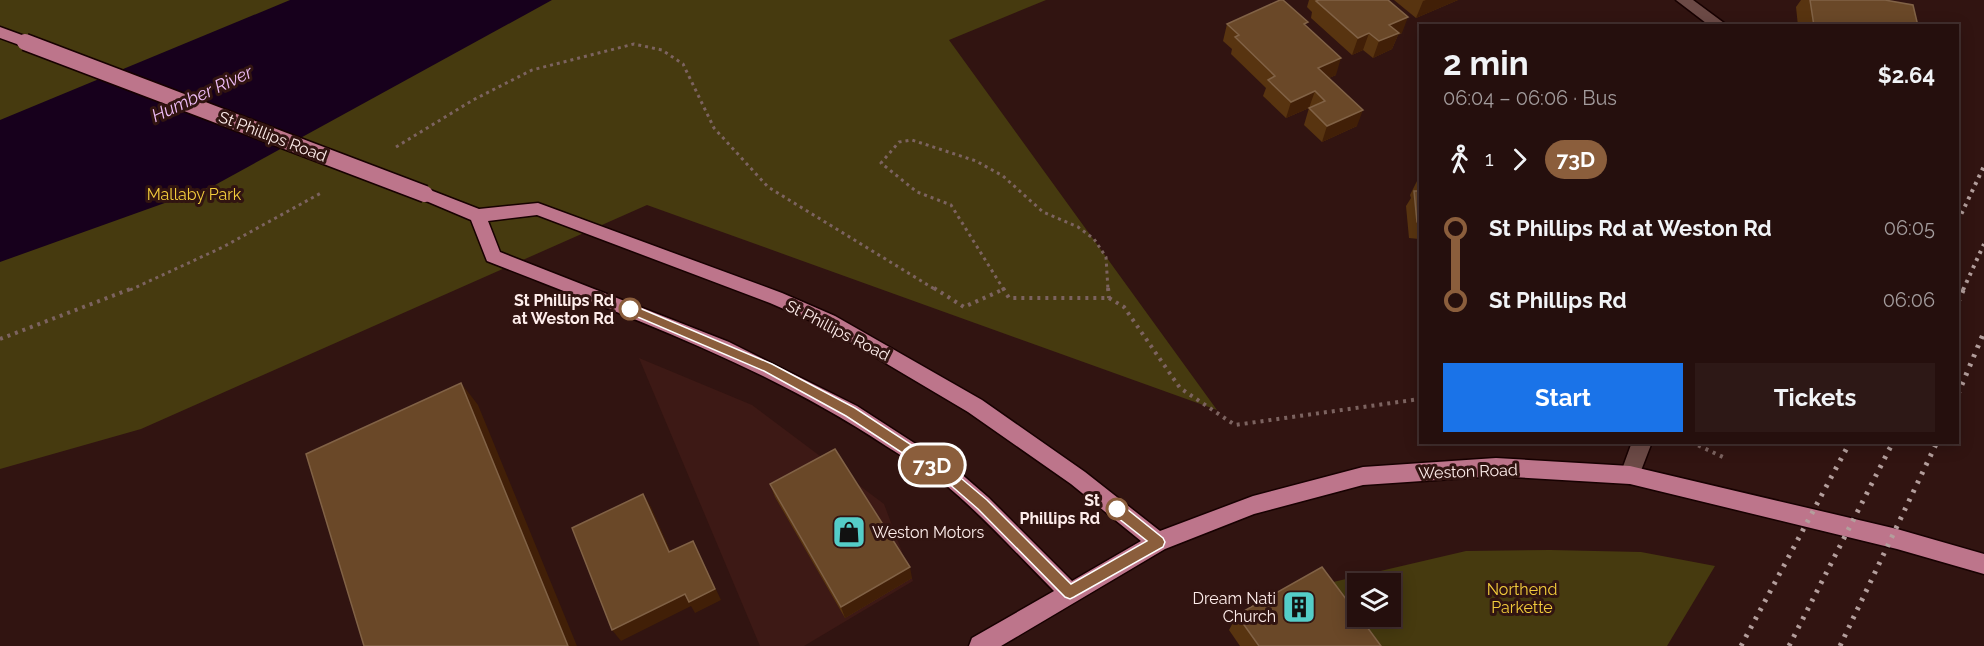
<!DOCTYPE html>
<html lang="en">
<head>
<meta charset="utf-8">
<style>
	body { margin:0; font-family:Raleway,sans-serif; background:#2d1816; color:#f1f3f6; height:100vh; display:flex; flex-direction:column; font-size:22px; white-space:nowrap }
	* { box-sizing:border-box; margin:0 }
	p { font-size:20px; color:#a39c9d }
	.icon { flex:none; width:33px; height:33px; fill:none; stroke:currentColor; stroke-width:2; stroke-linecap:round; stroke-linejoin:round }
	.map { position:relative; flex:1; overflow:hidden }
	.drawer { position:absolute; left:1419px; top:24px; width:540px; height:420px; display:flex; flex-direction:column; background:#250f0d; border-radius:0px; box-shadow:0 3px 15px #0003,0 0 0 2px #422f2e }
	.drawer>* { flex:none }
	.badge { padding:0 12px; border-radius:20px; font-size:21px; line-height:39px }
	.fabs { position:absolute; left:1347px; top:573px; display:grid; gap:12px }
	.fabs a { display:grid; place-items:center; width:54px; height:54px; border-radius:0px; background:#250f0d; box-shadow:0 3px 15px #0003,0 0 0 2px #422f2e; font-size:30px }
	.map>.badge { position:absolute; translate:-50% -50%; box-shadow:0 0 0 3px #fff }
	.legs { display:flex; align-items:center; gap:9px; height:66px; padding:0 24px; font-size:20px }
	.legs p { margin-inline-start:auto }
	.overview { display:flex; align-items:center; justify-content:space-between; height:102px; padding:0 24px }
	h1 { font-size:33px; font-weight:700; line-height:45px }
	.button { display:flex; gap:12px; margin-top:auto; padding:12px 24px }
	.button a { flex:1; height:69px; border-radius:0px; background:#1a73e8; color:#fff; font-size:24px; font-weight:700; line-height:69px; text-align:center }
	.button a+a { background:#2d1816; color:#f1f3f6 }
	ul { padding:0 24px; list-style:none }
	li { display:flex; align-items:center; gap:21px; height:72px; font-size:22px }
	li i { display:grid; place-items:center; width:9px; height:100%; margin:0 8px; background:currentColor }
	li i::after { content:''; width:15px; height:15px; margin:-8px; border:4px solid; border-radius:50%; background:#250f0d }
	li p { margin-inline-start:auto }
	li:first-child i { background:linear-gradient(#0000 50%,currentColor 0) }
	li:last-child i { background:linear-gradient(currentColor 50%,#0000 0) }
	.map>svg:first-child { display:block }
	.built { fill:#3d1915 }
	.green { fill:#463a0f; fill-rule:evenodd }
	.water { fill:#17001c }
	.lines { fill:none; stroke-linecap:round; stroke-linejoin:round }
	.minor-casing { stroke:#170101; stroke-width:3 }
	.major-casing { stroke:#170101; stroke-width:3 }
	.path-far1 { stroke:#7c6360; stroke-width:3; stroke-dasharray:3 4; stroke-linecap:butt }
	.path { stroke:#7c6360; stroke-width:4; stroke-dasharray:3 5; stroke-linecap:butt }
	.minor { fill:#6c4a46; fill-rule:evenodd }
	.major { fill:#bd758b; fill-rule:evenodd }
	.rail-far1 { stroke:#b39e9c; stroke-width:4; stroke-dasharray:3 5; stroke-linecap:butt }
	.rail { stroke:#b39e9c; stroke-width:5; stroke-dasharray:3 7; stroke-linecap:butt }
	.major-bridge-casing { stroke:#170101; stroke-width:19; stroke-linecap:butt }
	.major-bridge { stroke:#bd758b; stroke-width:16 }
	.wall { fill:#583410 }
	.shaded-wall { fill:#411f07 }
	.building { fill:#6a4828; stroke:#816246; stroke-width:1.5 }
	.line-1 { fill:#8b5e3c; stroke:#fff; stroke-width:1.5 }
	.stop-1-dot { fill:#fff; stroke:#8b5e3c; stroke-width:3 }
	.labels { text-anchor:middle; stroke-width:6; stroke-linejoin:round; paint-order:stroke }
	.street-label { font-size:16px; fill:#feedeb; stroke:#311411 }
	.park-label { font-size:16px; fill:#f3cc3c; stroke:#311411 }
	.stop-label { font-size:16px; font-weight:bold; fill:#feedeb; stroke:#311411; text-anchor:end }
	.poi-label { font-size:16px; fill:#feedeb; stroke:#311411; text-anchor:start }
	.water-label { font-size:18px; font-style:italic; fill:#eebcf6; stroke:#311411 }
</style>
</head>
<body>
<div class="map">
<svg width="1984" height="646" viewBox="0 0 1984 646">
	<rect width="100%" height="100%" fill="#311411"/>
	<path class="built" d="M639,358L752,405L884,504L913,581L804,646H760Z"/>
	<path class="green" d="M0,0H1046L949,40L1217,410L647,205L141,429L0,469Z
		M1550,550L1641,552L1715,566L1667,646H1378L1329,583L1466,551ZM1358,584H1390V616H1358Z"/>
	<path class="water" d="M290,0H552L215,185L0,262V120Z"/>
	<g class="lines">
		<defs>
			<path id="minor" d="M1676,0H1693L1728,26H1710Z
				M1632,442H1652L1637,481L1630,484L1623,481L1620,475Z"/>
			<path id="major" d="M0,27L30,38L32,42L25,47L0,38Z
				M425,188L479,209L538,203L782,293L835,316L982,400L1085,472L1160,531L1253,496L1363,467L1496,458L1630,466L1897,529L1984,554V574L1897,549L1630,484L1496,476L1363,485L1254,514L1165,549L1001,646H969L972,638L1054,591C1019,556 985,518 947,486C929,471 906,459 886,446C760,363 626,316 487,261L471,220L419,198L417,194L419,190ZM537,215L770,303L823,326L968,412L1071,484L1141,541L1072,581L989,498L959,472L857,406L729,342L500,252L488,221Z"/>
		</defs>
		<use href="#minor" class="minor-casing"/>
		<use href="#major" class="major-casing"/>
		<path class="path-far1" d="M396,147L473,100L532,70L634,44L662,50L683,64L714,128L768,187L936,290
			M130,290L223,247L321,193
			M1002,290L1004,289
			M1004,290L951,205L917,192L881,163L899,142L912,140L976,161L1003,176L1043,212L1078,227L1094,239L1106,257L1108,290"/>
		<path class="path" d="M934,288L964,307L1004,289
			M1003,288L1009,298H1109
			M1108,288L1109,298
			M1109,298L1124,307L1180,388L1235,425L1420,399
			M0,339L133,288
			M1691,442L1725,458"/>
		<use href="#minor" class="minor"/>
		<use href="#major" class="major"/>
		<path class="rail-far1" d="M1958,221L1984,166
			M1963,290L1984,244"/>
		<path class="rail" d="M1958,302L1964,288
			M1958,394L1984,332
			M1741,646L1850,442
			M1789,646L1893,442
			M1840,646L1937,442"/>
		<defs>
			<path id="major-bridge" d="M25,42L425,194"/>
		</defs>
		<use href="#major-bridge" class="major-bridge-casing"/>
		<use href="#major-bridge" class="major-bridge"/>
	</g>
	<path class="wall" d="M1309,0H1388L1402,33L1398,35L1392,49L1373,58L1363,50L1352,55L1311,18L1312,12L1307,7Z
		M1394,0H1458L1416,18Z
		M1801,0H1885L1918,26H1798L1796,7Z
		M1227,24L1307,26L1336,75L1329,78L1357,126L1322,142L1304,125L1309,108L1286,118L1263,96L1266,88L1231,54L1232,49L1223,41Z
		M1418,179H1420V259L1419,239L1409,238L1406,206L1411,198L1410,195Z
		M770,484L912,578L845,618L775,497Z
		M1237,615L1381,646H1240L1229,630Z"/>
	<path class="shaded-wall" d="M1426,0H1458L1416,18L1423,1Z
		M1408,17L1402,33L1398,35L1392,49L1373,58L1379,41L1389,25Z
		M1369,33L1363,50L1352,55L1358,38Z
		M1341,58L1336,75L1313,85L1318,68Z
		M1315,91L1309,108L1286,118L1291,102Z
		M1363,110L1357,126L1322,142L1327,126Z
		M461,383L478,405L577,646H568Z
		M643,494L651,507L676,564L669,552Z
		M693,541L721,600L695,613L691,606L621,641L612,630L685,594Z
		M910,567L912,578L845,618L841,607Z"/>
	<path class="building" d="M1280,0H1283L1308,22L1304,24L1341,58L1318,68L1363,110L1327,126L1309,108L1325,101L1315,91L1291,102L1268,80L1275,76L1235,37L1239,35L1227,24Z
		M1319,0H1388L1408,17L1389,25L1399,33L1379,41L1369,33L1358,38L1316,1Z
		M1810,0H1885L1913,5L1918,26H1814Z
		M1418,179H1420V223L1417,222L1414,191H1418Z
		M461,383L568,646H364L306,454Z
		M835,449L910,567L841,607L770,484Z
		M643,494L669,552L693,541L715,589L689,602L685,594L612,630L572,528Z
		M1322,567L1358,615V616H1359L1381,646H1259L1237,615Z"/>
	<path class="line-1" d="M630,304L772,364L855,408L956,474L987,500L1071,584L1147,541L1113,514L1111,509L1113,505H1122L1163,538L1165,542L1163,547L1074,597L1070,599L1065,597L978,509L947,482L846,416L764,371L626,312V306Z"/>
	<defs>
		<symbol id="shop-square" viewBox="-11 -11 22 22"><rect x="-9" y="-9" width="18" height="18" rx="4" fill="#54cdc8" stroke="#311411"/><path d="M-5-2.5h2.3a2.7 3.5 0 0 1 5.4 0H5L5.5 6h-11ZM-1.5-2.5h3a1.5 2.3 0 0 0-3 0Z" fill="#111"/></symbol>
		<symbol id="building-square" viewBox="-11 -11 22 22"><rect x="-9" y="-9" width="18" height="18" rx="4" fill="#54cdc8" stroke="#311411"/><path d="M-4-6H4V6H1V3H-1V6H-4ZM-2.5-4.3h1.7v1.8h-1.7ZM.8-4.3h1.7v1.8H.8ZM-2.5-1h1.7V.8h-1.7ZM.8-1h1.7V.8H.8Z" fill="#111"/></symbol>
	</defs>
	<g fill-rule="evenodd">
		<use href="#shop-square" x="830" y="513" width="38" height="38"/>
		<use href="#building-square" x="1280" y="588" width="38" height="38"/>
	</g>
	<g class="stop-1-dot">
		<circle cx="630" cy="309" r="10"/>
		<circle cx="1117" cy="509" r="10"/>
	</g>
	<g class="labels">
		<g class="street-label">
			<text transform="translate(273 136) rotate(21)" y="6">St Phillips Road</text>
			<text transform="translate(838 330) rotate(27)" y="6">St Phillips Road</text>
			<text transform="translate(1468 471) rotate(-2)" y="6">Weston Road</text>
		</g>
		<g class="park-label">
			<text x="194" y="200">Mallaby Park</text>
			<text x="1522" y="595">Northend<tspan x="1522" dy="18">Parkette</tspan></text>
		</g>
		<g class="stop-label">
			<text x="614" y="306">St Phillips Rd<tspan x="614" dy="18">at Weston Rd</tspan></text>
			<text x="1100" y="506">St<tspan x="1100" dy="18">Phillips Rd</tspan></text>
		</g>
		<g class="poi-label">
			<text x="872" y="538">Weston Motors</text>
			<text x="1276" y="604" text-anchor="end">Dream Nati<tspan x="1276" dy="18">Church</tspan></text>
		</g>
		<g class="water-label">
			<text transform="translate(202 94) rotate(-25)" y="6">Humber River</text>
		</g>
	</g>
</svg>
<div class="fabs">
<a><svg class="icon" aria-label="layers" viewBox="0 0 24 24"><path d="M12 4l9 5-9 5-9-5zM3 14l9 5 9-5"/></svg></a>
</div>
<b class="badge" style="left:932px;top:465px;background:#8b5e3c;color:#fff">73D</b>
<section class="drawer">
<div class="overview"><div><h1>2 min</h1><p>06:04 – 06:06 · Bus</p></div><b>$2.64</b></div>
<div class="legs"><svg class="icon" aria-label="walk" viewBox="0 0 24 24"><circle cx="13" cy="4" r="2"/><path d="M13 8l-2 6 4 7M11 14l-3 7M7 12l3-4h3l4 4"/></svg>1<svg class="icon" aria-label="forward" viewBox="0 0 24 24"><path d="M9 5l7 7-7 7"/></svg><b class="badge" style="background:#8b5e3c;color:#fff">73D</b></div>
<ul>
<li><i style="color:#8b5e3c"></i><b>St Phillips Rd at Weston Rd</b><p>06:05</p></li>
<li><i style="color:#8b5e3c"></i><b>St Phillips Rd</b><p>06:06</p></li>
</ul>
<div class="button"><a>Start</a><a>Tickets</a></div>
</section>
</div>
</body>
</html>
